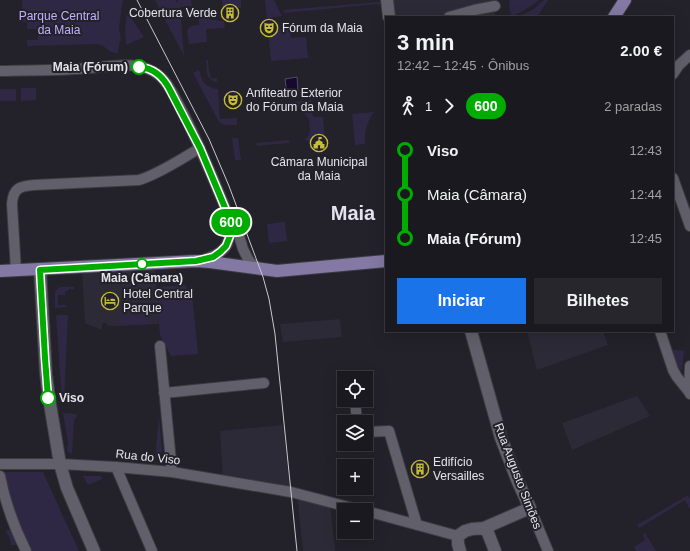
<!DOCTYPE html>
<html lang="pt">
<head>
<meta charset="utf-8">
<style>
	body { margin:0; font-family:Arial,sans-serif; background:#27262c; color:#f1f3f6; height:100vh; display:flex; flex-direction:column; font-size:15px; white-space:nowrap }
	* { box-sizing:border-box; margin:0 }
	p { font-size:13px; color:#9fa0a4 }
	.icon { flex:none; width:22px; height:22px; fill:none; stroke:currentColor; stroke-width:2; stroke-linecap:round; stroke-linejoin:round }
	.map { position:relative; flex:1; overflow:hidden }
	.sheet { position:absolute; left:385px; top:16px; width:289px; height:316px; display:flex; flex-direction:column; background:#1a191f; border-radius:0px; box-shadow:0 4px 16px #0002,0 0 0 1px #38383d }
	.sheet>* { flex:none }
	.badge { padding:0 8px; border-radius:13px; font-size:14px; line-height:26px }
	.tools { position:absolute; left:337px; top:371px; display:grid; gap:8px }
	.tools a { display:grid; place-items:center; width:36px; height:36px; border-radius:0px; background:#1a191f; box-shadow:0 4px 16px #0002,0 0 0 1px #38383d; font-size:20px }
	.map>.badge { position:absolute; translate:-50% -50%; box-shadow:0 0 0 2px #fff }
	.legs { display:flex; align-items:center; gap:6px; height:44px; padding:0 12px; font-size:13px }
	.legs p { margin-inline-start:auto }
	.headline { display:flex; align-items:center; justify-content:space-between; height:68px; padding:0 12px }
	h1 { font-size:22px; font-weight:700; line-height:30px }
	.button { display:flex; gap:8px; margin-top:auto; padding:8px 12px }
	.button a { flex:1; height:46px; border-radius:0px; background:#1a73e8; color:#fff; font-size:16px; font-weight:700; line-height:46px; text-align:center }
	.button a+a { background:#27262c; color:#f1f3f6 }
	ul { padding:0 12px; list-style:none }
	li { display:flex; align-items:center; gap:14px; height:44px; font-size:15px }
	li i { display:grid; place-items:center; width:6px; height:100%; margin:0 5px; background:currentColor }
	li i::after { content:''; width:10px; height:10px; margin:-5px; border:3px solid; border-radius:50%; background:#1a191f }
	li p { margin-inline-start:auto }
	li:first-child i { background:linear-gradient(#0000 50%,currentColor 0) }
	li:last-child i { background:linear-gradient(currentColor 50%,#0000 0) }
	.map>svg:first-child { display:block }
	.built { fill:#2d2a38 }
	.green { fill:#2f2844 }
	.water { fill:#16082f; stroke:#544a67 }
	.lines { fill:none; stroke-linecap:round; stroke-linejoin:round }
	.street-casing { stroke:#3c3b41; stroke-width:12 }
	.secondary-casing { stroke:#3c3b41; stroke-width:14 }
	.primary-casing { stroke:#3c3b41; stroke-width:14 }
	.street { stroke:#615f69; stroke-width:10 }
	.secondary { stroke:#615f69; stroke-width:12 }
	.primary { stroke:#8379a4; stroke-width:12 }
	.tram { stroke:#c9c8ce; stroke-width:1 }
	.line-1-casing { stroke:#fff; stroke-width:9 }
	.line-1 { stroke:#00ac00; stroke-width:6 }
	.stop-1-dot { fill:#fff; stroke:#00ac00; stroke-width:2 }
	.labels { text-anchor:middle; stroke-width:4; stroke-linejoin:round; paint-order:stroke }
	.poi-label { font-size:12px; fill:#e4e3e9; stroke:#232129; text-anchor:start }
	.park-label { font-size:12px; fill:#c3b2fb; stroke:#232129 }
	.stop-label { font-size:12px; font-weight:bold; fill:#e4e3e9; stroke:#232129; text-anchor:end }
	.street-label { font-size:12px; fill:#e4e3e9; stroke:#232129 }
	.town-label { font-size:20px; font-weight:bold; fill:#e4e2ed; stroke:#232129 }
</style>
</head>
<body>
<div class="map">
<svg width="690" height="551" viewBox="0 0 690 551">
	<rect width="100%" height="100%" fill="#232129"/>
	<path class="built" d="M388,0H495V5L445,17H391Z
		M495,7V17H452Z
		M155,264L158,310L159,324L107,326V323H102V330L85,323L82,269Z
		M340,319L342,337L283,342L280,324Z
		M527,331H603L608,345L537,370Z
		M637,396L650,416L572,450L562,423Z
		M283,425L290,491L223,479L220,431Z
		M297,495L330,503L335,551H303Z"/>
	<path class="green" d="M22,0H123L119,27L121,40L119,44L118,53C107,53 107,46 98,44L27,46V40H38V29H27V22H23Z
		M155,0H175L177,3L178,0H191L192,6L180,7L184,56Z
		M222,0H241V8L223,10Z
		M265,0H274L282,16L267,18Z
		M510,0H539L533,5L512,17C510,11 508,6 510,0Z
		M544,0H548L537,17H518L534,9Z
		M380,2V4L377,5V4L284,13L283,10Z
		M127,14L133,21L144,37L126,45L125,29Z
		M205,17V19H211V20H217L218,21H224L225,28L206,29L207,42L189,44C187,31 184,26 199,25V18Z
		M290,28L291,38L306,37L308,58L271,61L268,30Z
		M206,60H208L209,73H210L211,79L217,78V82C205,81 207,69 206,60Z
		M198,70L200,72C201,82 207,88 218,89L220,119L237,118V125H224L219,122L193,73Z
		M21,88H36V100L21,101Z
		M0,89H16V101H0Z
		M311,100L313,117H323L325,140L306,141L305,138H307L310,131L309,119L304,113V108L271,111L270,104Z
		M374,112C367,122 364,132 365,144L355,145L352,114Z
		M232,138H238L241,160H235Z
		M289,140V143L257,146L256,143Z
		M285,222L287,241L269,243L267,224Z
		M186,285L187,294H192L198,354L171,356L160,335L156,287Z
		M60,287H74V289H68V291H65V295H58V305H66V307L55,308V292L56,290Z
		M56,315H68L64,402H62Z
		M147,315L151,324L119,326V316Z
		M674,350L684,351L682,370H680L678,367L673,352Z
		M63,413L77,414L76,419H74L72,454L69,453L67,450L68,442Z
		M159,415L162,452L160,455L155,459Z
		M3,472H43L79,551H29L20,528L5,481Z
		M83,476H101L102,479L88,485Z
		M688,495L690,499V509L685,500L639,528L637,525Z
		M6,530H11L16,545H11L9,535H7Z
		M645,533L656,551H636L634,547L645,540L643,534Z"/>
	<path class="water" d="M297,77L298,92L287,94L285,79Z"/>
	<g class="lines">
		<defs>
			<path id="street" d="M449,17L474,10L495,6
				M0,71C29,70 59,71 88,68C105,67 132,62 148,69C156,72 162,77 167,84C173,93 178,104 183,113C201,148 216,185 231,222L237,229L243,249L248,259L251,263L260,269
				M673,74L679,65L690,55
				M673,178L690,226
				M202,260C226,253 230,246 231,222
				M16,271L12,204C13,188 20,186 34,185L139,180C159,174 181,159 200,148
				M660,331L673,370L677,377L689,392
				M160,346L172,472
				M164,393L264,383
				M690,394L689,392L690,366
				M355,400L357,422
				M366,432L389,431L417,525
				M0,464H60L116,467L172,472L291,492L360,510
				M116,467L152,551
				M0,476C5,502 14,527 26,551
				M530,508L548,551
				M366,511L458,536"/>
			<path id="secondary" d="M387,0L389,17
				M40,269L46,374L49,398L60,464L67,488L94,551
				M484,528L488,533L495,551
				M460,551L458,544V536L465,531L472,529L484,528L530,508L518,482L501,438L471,331"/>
			<path id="primary" d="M614,17L625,0
				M0,271L196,261L210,262L277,271L386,261"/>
		</defs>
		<use href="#street" class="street-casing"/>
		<use href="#secondary" class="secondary-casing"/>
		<use href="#primary" class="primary-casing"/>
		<use href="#street" class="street"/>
		<use href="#secondary" class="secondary"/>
		<use href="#primary" class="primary"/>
		<path class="tram" d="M137,0L209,139L229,186L263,277L269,299L275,334L297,551"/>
	</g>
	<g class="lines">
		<defs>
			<path id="line-1" d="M48,398L45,358L40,270L196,261L213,257L220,252L226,246L230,236L231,222L200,148L170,90C164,78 154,68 139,67"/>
		</defs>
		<use href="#line-1" class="line-1-casing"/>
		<use href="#line-1" class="line-1"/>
	</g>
	<defs>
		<symbol id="building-ring" viewBox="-11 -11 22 22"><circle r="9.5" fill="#232129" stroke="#c6bc3c" stroke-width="1.5"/><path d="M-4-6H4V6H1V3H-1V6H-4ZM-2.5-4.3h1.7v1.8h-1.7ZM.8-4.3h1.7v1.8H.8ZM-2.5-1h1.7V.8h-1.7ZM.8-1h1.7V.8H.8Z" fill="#c6bc3c"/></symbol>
		<symbol id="theatre-ring" viewBox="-11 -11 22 22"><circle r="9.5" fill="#232129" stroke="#c6bc3c" stroke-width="1.5"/><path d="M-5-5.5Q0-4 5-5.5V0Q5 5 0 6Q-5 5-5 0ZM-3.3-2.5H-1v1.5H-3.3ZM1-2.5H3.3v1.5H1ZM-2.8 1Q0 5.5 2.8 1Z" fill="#c6bc3c"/></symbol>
		<symbol id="civic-ring" viewBox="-11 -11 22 22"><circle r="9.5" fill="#232129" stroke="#c6bc3c" stroke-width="1.5"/><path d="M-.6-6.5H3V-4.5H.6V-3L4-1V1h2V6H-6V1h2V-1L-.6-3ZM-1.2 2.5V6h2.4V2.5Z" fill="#c6bc3c"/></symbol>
		<symbol id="hotel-ring" viewBox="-11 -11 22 22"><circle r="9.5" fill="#232129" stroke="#c6bc3c" stroke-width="1.5"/><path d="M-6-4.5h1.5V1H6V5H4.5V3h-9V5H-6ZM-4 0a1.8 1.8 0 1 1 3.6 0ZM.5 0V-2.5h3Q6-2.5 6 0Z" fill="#c6bc3c"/></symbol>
	</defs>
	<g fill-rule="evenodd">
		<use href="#building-ring" x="220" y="3" width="20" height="20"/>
		<use href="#theatre-ring" x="259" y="18" width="20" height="20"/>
		<use href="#theatre-ring" x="223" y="90" width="20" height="20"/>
		<use href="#civic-ring" x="309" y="133" width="20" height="20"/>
		<use href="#hotel-ring" x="100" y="291" width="20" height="20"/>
		<use href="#building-ring" x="410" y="459" width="20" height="20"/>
	</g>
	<g class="stop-1-dot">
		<circle cx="139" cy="67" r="7"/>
		<circle cx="142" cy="264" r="5"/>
		<circle cx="48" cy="398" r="7"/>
	</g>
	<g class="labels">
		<g class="poi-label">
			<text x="217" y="17" text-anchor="end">Cobertura Verde</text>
			<text x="282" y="32">Fórum da Maia</text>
			<text x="246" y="97">Anfiteatro Exterior<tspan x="246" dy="14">do Fórum da Maia</tspan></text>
			<text x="319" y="166" text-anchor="middle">Câmara Municipal<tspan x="319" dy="14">da Maia</tspan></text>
			<text x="123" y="298">Hotel Central<tspan x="123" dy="14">Parque</tspan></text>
			<text x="433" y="466">Edifício<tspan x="433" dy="14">Versailles</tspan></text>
		</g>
		<g class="park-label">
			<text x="59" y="20">Parque Central<tspan x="59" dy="14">da Maia</tspan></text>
		</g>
		<g class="stop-label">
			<text x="128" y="71">Maia (Fórum)</text>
			<text x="142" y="282" text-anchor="middle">Maia (Câmara)</text>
			<text x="59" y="402" text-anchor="start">Viso</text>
		</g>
		<g class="street-label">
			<text transform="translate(148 457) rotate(6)" y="4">Rua do Viso</text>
			<text transform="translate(518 476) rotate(69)" y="4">Rua Augusto Simões</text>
		</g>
		<g class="town-label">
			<text x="353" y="220">Maia</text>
		</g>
	</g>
</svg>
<div class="tools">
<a><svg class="icon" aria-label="locate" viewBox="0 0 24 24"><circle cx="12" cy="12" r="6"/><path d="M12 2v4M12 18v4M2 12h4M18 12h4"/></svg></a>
<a><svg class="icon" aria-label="layers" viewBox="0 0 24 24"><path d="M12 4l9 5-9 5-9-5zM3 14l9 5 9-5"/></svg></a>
<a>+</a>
<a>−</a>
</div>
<b class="badge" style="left:231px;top:222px;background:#00ac00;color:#fff">600</b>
<section class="sheet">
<div class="headline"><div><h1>3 min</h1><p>12:42 – 12:45 · Ônibus</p></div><b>2.00 €</b></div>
<div class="legs"><svg class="icon" aria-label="walk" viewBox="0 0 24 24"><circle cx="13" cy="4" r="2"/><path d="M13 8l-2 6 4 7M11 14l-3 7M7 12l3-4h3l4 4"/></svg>1<svg class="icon" aria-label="forward" viewBox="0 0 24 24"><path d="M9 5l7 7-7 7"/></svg><b class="badge" style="background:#00ac00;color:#fff">600</b><p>2 paradas</p></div>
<ul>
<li><i style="color:#00ac00"></i><b>Viso</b><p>12:43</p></li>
<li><i style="color:#00ac00"></i><span>Maia (Câmara)</span><p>12:44</p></li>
<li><i style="color:#00ac00"></i><b>Maia (Fórum)</b><p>12:45</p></li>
</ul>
<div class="button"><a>Iniciar</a><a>Bilhetes</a></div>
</section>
</div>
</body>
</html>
